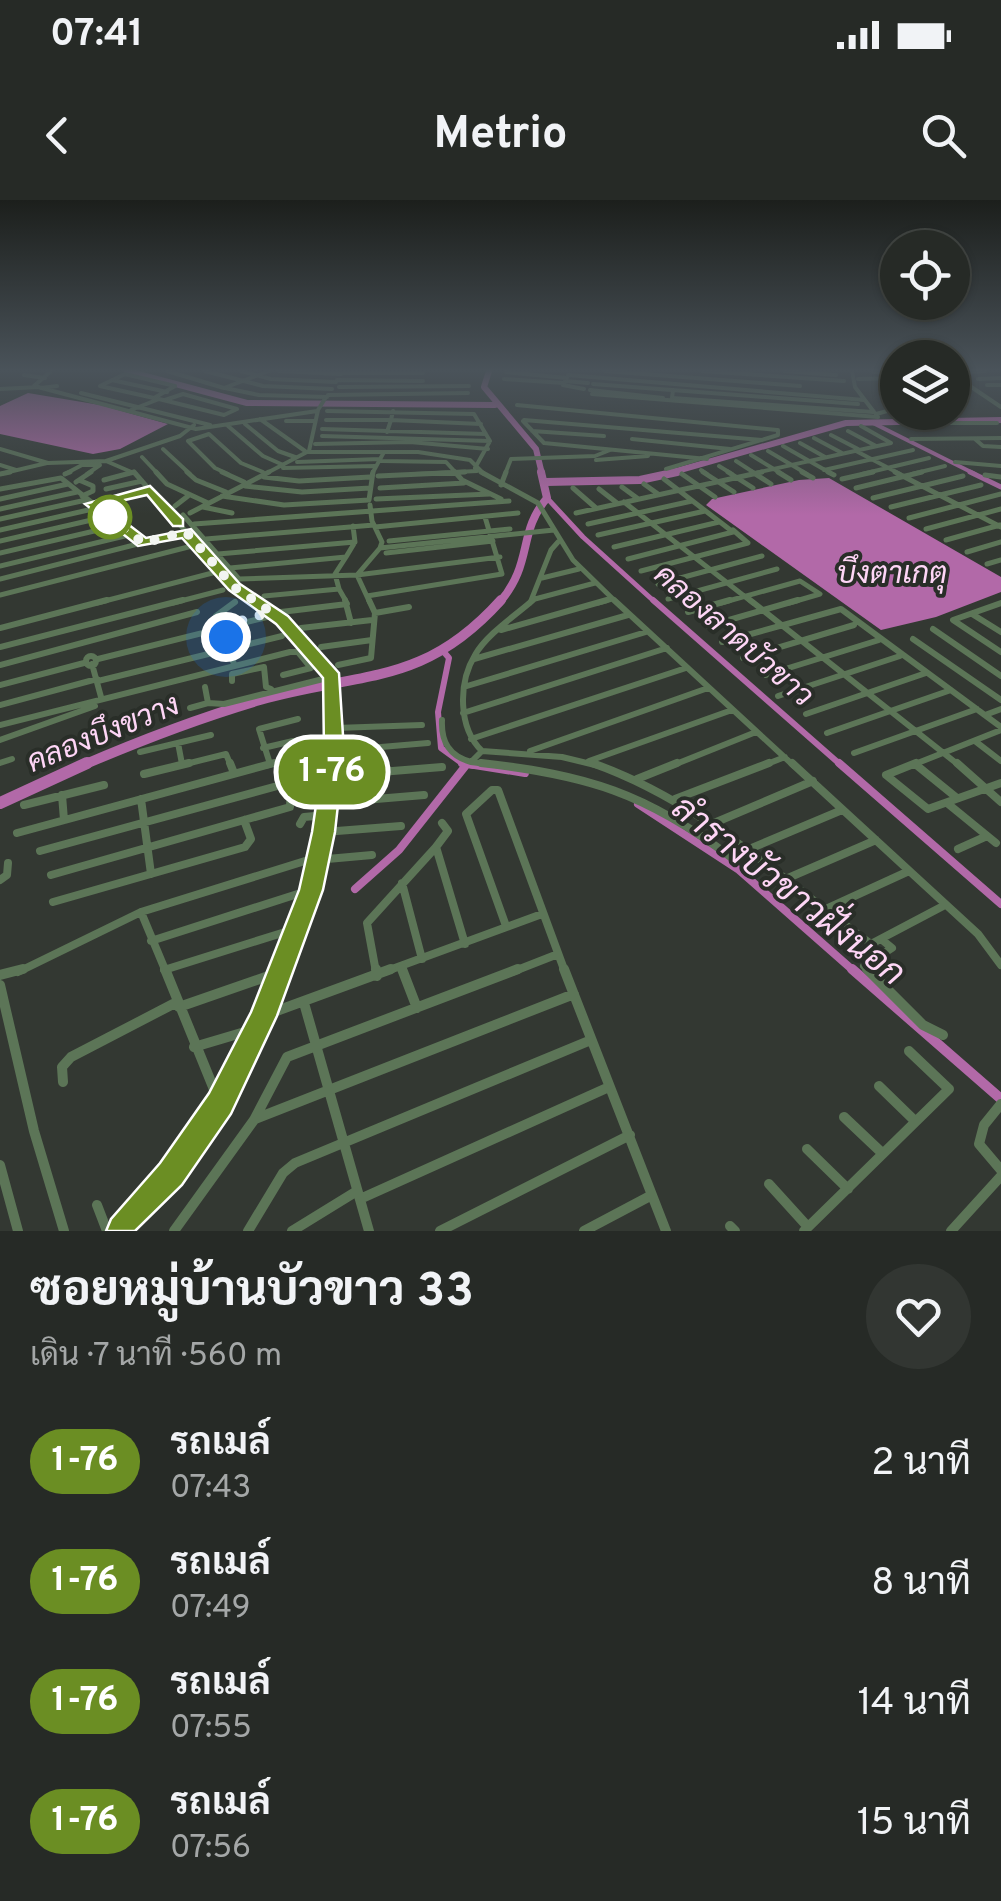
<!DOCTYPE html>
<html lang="th">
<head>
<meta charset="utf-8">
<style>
	body { margin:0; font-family:Overpass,Sarabun,sans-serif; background:#323632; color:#f1f3f6; height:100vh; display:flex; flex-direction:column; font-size:38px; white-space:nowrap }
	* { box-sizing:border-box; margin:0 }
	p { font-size:32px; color:#a4a7a7 }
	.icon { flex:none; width:55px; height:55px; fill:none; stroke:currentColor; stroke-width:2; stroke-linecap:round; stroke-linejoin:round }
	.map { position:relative; height:1031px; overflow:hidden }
	.side { display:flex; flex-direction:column; background:#262a26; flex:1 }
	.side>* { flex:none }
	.badge { padding:0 20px; border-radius:32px; font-size:35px; line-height:65px }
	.tools { position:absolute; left:880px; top:30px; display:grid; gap:20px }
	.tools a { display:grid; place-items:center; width:90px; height:90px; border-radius:50%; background:#262a26; box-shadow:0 2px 8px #0004,0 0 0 2px #424643; font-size:50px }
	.you { position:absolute; width:50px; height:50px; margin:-25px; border:8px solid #fff; border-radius:50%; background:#1a73e8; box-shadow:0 0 0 15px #1a73e833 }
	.map>.badge { position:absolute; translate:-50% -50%; box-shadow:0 0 0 5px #fff }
	.round { display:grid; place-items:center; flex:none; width:105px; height:105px; border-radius:52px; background:#323632 }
	.head { display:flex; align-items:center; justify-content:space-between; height:170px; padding:0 30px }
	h1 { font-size:48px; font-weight:700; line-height:75px }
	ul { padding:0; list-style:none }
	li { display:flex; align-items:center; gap:30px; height:120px; padding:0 30px }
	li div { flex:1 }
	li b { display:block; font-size:38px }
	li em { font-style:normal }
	li .badge { min-width:110px; font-weight:700; text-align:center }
	.status { display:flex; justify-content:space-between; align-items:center; height:70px; padding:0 50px; background:#262a26; direction:ltr }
	.status svg { height:28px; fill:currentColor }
	header { display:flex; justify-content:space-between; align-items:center; height:130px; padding:0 30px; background:#262a26; font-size:45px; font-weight:700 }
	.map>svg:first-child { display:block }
	.water { fill:#b269a8 }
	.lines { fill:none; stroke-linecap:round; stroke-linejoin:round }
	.canal-far4 { stroke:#b269a8; stroke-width:4 }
	.canal-far3 { stroke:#b269a8; stroke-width:5 }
	.canal-far2 { stroke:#b269a8; stroke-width:6 }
	.canal-far1 { stroke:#b269a8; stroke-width:8 }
	.canal { stroke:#b269a8; stroke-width:10 }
	.river-far3 { stroke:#b269a8; stroke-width:6 }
	.river-far2 { stroke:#b269a8; stroke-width:8 }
	.river-far1 { stroke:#b269a8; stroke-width:10 }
	.river { stroke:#b269a8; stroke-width:12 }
	.street-far4 { stroke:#5c7557; stroke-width:4 }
	.street-far3 { stroke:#5c7557; stroke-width:5 }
	.street-far2 { stroke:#5c7557; stroke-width:6 }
	.street-far1 { stroke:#5c7557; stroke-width:8 }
	.street { stroke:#5c7557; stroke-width:10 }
	.line { fill:#6b8e23; stroke:#fff; stroke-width:2.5 }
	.walk { stroke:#f2f5f1; stroke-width:10; stroke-dasharray:0 18 }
	.stop-dot { fill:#fff; stroke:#6b8e23; stroke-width:5 }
	.labels { text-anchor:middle; stroke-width:8; stroke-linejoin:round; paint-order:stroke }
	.water-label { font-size:30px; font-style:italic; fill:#fed6f6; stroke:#292e28 }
	.near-water-label { font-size:35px; font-style:italic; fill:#fed6f6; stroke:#292e28 }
</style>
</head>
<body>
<div class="status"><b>07:41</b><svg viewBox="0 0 49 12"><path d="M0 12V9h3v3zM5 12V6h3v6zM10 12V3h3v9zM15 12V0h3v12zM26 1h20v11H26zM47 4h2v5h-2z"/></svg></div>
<header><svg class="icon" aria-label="back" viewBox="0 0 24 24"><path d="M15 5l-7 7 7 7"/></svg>Metrio<svg class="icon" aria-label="search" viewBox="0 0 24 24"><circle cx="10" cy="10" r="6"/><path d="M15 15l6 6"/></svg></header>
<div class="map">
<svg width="1001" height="1031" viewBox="0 0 1001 1031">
	<rect width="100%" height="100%" fill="#333832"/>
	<path class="water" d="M28,193L100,205L168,224L120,249L93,254L0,234V206Z
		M829,278L1001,377V392L936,417L881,430L706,305L712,299L799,280Z"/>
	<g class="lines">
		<path class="canal-far4" d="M871,222L975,274"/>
		<path class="canal-far3" d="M970,272L1001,287
			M547,298L583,337L656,403"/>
		<path class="canal-far2" d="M653,400L842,566
			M443,451L449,458L438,512L441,548L463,564L474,566"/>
		<path class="canal-far1" d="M462,563L525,573
			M839,563L1001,704
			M638,604L739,670L855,772
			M355,689L399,650L467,564"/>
		<path class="canal" d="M852,769L1001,899"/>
		<path class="river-far3" d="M127,171L247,203L495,205
			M489,171L484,187L536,249L542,274
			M666,274L846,223L1001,220"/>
		<path class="river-far2" d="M546,282L640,280L677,272
			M499,403C534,363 517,333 547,298L541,272"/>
		<path class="river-far1" d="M81,566C139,541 199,518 260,500C362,471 423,487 501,400"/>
		<path class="river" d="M0,603L87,563"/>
		<path class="street-far4" d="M167,171L224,188L269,171
			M205,171L263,186L332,189
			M241,171L271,179L336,182
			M279,171L341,174
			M605,171L800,186
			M702,171L844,181
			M784,171L836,175
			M852,171L855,187L874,212
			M506,172L567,178
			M874,172L898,171
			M966,172L985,171
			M342,173H423
			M125,174L175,186L154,198L100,186Z
			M952,174L1001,207
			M24,175L45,178
			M568,175L864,200
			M504,179L564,183
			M858,179L898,178
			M978,179L1001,178
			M112,180L167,192
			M337,180L423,181
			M565,181L588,183
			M593,184L858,204
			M563,185L584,189
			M987,185H1001
			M34,186L51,171
			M882,186L898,185
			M38,187L196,229L317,211
			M339,187L469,186
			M41,188L57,186
			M225,188L259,195L327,197
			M0,189L39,187
			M590,190L663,198
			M673,190L672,198L873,212
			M81,193L210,225
			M888,193H898
			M592,194L878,217
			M328,195L468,193
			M159,199L224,215L237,209L183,194L165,200
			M894,200H898
			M517,205L777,230
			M131,210L159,199L154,198
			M327,211L474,214L490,241L475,268
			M876,214L891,210
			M910,215L955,214L952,212
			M260,219L305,251
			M326,220H391L393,211
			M524,220L762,240
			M286,221H315
			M523,221L544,243L707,259
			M924,223H997
			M245,224L278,251L295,257
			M228,226L263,256L281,264
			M322,229L486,234
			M532,231L604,236
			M848,231L876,246
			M387,232L391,220L481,224
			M831,235L858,249
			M322,236L490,241
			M814,238L842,253
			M632,239L730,249
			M911,239L1001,238
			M975,239L983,246L1001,247
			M800,243L825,257
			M315,244L410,242L488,249
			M783,246L832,274
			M0,249L48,263L106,261
			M163,249L190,274
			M309,251L318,210L326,197
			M768,251L807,274
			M856,251L900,274
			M751,255L782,274
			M142,257L158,274
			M596,260L648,256
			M382,261L446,262L457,274
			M736,261L756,274
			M297,262L380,259
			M955,262L1001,266
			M0,265L16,270
			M719,266L732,274
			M283,268L375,266
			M666,269L778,235V230
			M701,270L707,274
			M824,270L913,250
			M0,274L47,263
			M65,274L82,265H100L87,274
			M126,274L134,272
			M136,274L106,261L180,236L194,225
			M228,274L215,268L188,241L209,234L241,263L263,272
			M265,274L307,252H418L470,260L484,274
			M372,274L384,252
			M415,274L477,271
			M505,274L511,259L595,256L610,250
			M751,274L891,243L861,226
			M862,274L929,258
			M912,274L945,266"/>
		<path class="street-far3" d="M134,272L234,387L257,403
			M156,272L167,284L208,303
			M187,272L196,280L226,292
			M222,272L244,282
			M455,272L462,280L501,299
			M481,272L538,303L573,360L617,403
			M703,272L734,292
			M728,272L753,288
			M752,272L771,284
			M778,272L791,280
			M802,272L813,278
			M828,272L834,275
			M895,272L1001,327
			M0,274L10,272
			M65,274L70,272
			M682,274L715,297
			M985,275L1001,277
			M378,276L465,272
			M264,277L299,281L370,277
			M842,279L873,272
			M79,280L93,286V291L82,296
			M104,280L134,272
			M76,282L91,272
			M644,284L658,294
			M501,285L506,272
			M245,286L302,292L370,288
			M622,287L637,298
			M380,288L464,283
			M573,288L596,308
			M856,288L922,272
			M0,289L61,278L142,342
			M106,289L142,281
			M599,289L617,303
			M222,296L284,305L369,300L373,272
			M873,298L963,276
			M0,299L68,284
			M376,299L490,294
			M624,302L753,403
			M93,303L149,290
			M370,305L372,321L382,342L380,348
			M175,306L188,296
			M203,307L232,313
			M891,307L981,285
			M0,309L77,292
			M190,313L269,272
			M576,313L762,272
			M183,315L239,379L357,375L370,403
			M909,318L1001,294
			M0,319L86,300
			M194,324L509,301
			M588,324L692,301
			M375,327L518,313
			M926,329L1001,309
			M0,330L97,308
			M598,335L705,311
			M206,339L374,325
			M946,340L1000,325
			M0,341L109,316
			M389,341L510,329
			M614,347L719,322
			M967,352L1001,342
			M0,353L120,325
			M386,353L493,341
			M218,354L355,342
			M346,357L355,342L353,326
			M500,357L357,375L380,348L554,330
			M628,359L733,332L664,279
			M987,364L1001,360
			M0,366L133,334
			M230,368L346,357L335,374L339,389
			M641,371L748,343L733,330
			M542,378L579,369
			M0,379L185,332
			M658,384L762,356
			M0,395L196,345
			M264,396L339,389L347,403
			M367,396L502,374L485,317
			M535,399L595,383
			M668,399L777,369
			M97,403L220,371
			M173,403L223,390
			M530,403L551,350L558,342
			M598,403L612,399
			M721,403L800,381L820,394L789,403"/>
		<path class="street-far2" d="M253,400C274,414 323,456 332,478C342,504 333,539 330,566
			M345,400L351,423
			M533,400C515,416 487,434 475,455C458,483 458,528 482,551L562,557L599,566
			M614,400L794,566
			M750,400L960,566
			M1001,403L953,420L1001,452
			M281,412L347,404
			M688,412L730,400
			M375,413L409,407
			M972,414L1001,432
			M708,426L798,400
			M0,428L107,400
			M301,428L372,420
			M933,429L1001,476
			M501,430L607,400
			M913,439L1001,500
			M722,442L841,409L1001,527
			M0,447L183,400
			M321,447L372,440
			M86 461a5 5 0 1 1 10 0a5 5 0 1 1-10 0Z
			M743,458L854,425
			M98,459L275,415
			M474,459L628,415
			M92,464L101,497
			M234,464L216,416L235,402
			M0,465L197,412
			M338,465L371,458L375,413L369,400
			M766,475L879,440
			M98,481L282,436
			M232,481V474L264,467L266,487L271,489
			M0,485L84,463
			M467,486L646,432
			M205,487L208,503L224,504L331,477
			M778,496L900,456
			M0,505L97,479
			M190,508L208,503
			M463,513L667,448
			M806,514L926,473
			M985,515L1001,509
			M442,520C441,542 449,556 471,562L482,551
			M0,525L290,452H298L311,468L283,475
			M336,528L422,525
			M827,533L951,490
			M471,539L686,468
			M0,540L95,506
			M975,541L1001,561
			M178,543L182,564
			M263,548L293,541H335
			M294,549L334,547
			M334,551L428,543
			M530,551L708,488
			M140,552L211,535
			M854,553L977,509
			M589,561L732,510
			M471,562L503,566
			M0,563L12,559
			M270,564L259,529L298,519
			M178,566L226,554L231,566
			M265,566L293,558
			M292,566L293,541
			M671,566L756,532
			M762,566L785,557
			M910,566L1001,530"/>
		<path class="street-far1" d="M230,563L234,573
			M481,563C587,575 646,593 732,658
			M592,563C700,601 780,678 871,744L945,705
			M792,563L978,734L1001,765
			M916,563L886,575L928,609L1001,583
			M957,563L1001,602
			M915,564L957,598
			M144,574L189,563
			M331,576L442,567
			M637,579L677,563
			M62,595L64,620
			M141,599L151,674
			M675,599L769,563
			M328,603L424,595
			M947,603L996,643
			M24,605L104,585
			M442,623L448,631L436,647L465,744
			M714,623L813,581
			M300,624L304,617L326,615
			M324,632L401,626
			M17,633L274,563
			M958,649L987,636
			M747,650L842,610
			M40,651L292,582
			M51,675L290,607L292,563
			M788,678L876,640
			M0,680L7,675L8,663
			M402,683L422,759
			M53,702L245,647L251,639L244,620
			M826,709L909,671
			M141,712L166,772
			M506,726L466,614L492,590H498L565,772
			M151,741L310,690
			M401,767L403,772
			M164,770L298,728
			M18,772L141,712L305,661L372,655
			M281,772L319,660L330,563
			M376,772L367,723L436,647
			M384,772L542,714
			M512,772L558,754
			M870,772L864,766L892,748L881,739"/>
		<path class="street" d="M165,769L220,904
			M376,769L377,776
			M402,769L417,808
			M564,769L666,1031
			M867,769L923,825L943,835
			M0,775L23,769
			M0,785L34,931L64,1031
			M304,803L369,1031
			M179,807L280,772
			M263,816L391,769
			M194,847L258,828
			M63,882L62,867L71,857L177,802
			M879,886L915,921
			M1001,904L984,925L979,944L1001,970
			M844,917L881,952
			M255,919L574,794
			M807,949L848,989
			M0,965L18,1031
			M769,984L808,1027
			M360,999L609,887
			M97,1005L107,1031
			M730,1026L735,1031
			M123,1031L171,974L220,904L282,769
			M174,1031L254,920L287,857L518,769
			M248,1031L283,973L295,963L591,840
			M292,1031L357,991
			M440,1031L630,935
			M584,1031L652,995
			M804,1031L949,889L909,851
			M951,1031L1001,976"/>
	</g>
	<linearGradient id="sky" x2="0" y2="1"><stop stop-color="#1c1f1c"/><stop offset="0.54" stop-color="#4a535a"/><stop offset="1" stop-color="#4a535a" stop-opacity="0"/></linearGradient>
	<rect width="1001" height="315" fill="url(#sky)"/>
	<path class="line" d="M150,286L183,319V326H173L147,295L103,305L146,338L191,329L240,384L288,416L339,473L344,551L335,632L323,690L277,816L231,914L182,985L135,1031H106L111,1019L160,963L209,893L251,812L299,690L312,632L324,551L323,478L276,424L229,390L182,338L138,346L85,304Z"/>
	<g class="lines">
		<path class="walk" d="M110,317L143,343L186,332L234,387L271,412L220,427L226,437"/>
	</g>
	<circle class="stop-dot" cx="110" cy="317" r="20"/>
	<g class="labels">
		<g class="water-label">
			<text x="892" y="383">บึงตาเกตุ</text>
			<text transform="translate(734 435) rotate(41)" y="10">คลองลาดบัวขาว</text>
			<text transform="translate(103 533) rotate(-22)" y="10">คลองบึงขวาง</text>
		</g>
		<g class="near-water-label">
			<text transform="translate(789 690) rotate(38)" y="12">ลำรางบัวขาวฝั่งนอก</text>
		</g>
	</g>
</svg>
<div class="tools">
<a><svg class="icon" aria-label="locate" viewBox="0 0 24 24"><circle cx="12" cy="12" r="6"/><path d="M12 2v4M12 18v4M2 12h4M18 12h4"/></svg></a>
<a><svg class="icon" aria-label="layers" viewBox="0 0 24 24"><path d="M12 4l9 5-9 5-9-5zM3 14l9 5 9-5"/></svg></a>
</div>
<div class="you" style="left:226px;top:437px"></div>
<b class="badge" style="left:332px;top:572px;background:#6b8e23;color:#fff">1-76</b>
</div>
<section class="side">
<div class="head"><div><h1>ซอยหมู่บ้านบัวขาว 33</h1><p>เดิน · 7 นาที · 560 m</p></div><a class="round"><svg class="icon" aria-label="heart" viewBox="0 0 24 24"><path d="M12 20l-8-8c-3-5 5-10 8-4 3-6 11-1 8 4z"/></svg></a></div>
<ul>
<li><span class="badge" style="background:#6b8e23;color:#fff">1-76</span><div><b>รถเมล์</b><p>07:43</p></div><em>2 นาที</em></li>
<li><span class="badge" style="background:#6b8e23;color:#fff">1-76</span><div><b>รถเมล์</b><p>07:49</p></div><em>8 นาที</em></li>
<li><span class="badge" style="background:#6b8e23;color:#fff">1-76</span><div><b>รถเมล์</b><p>07:55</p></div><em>14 นาที</em></li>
<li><span class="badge" style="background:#6b8e23;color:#fff">1-76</span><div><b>รถเมล์</b><p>07:56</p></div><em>15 นาที</em></li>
</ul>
</section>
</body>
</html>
